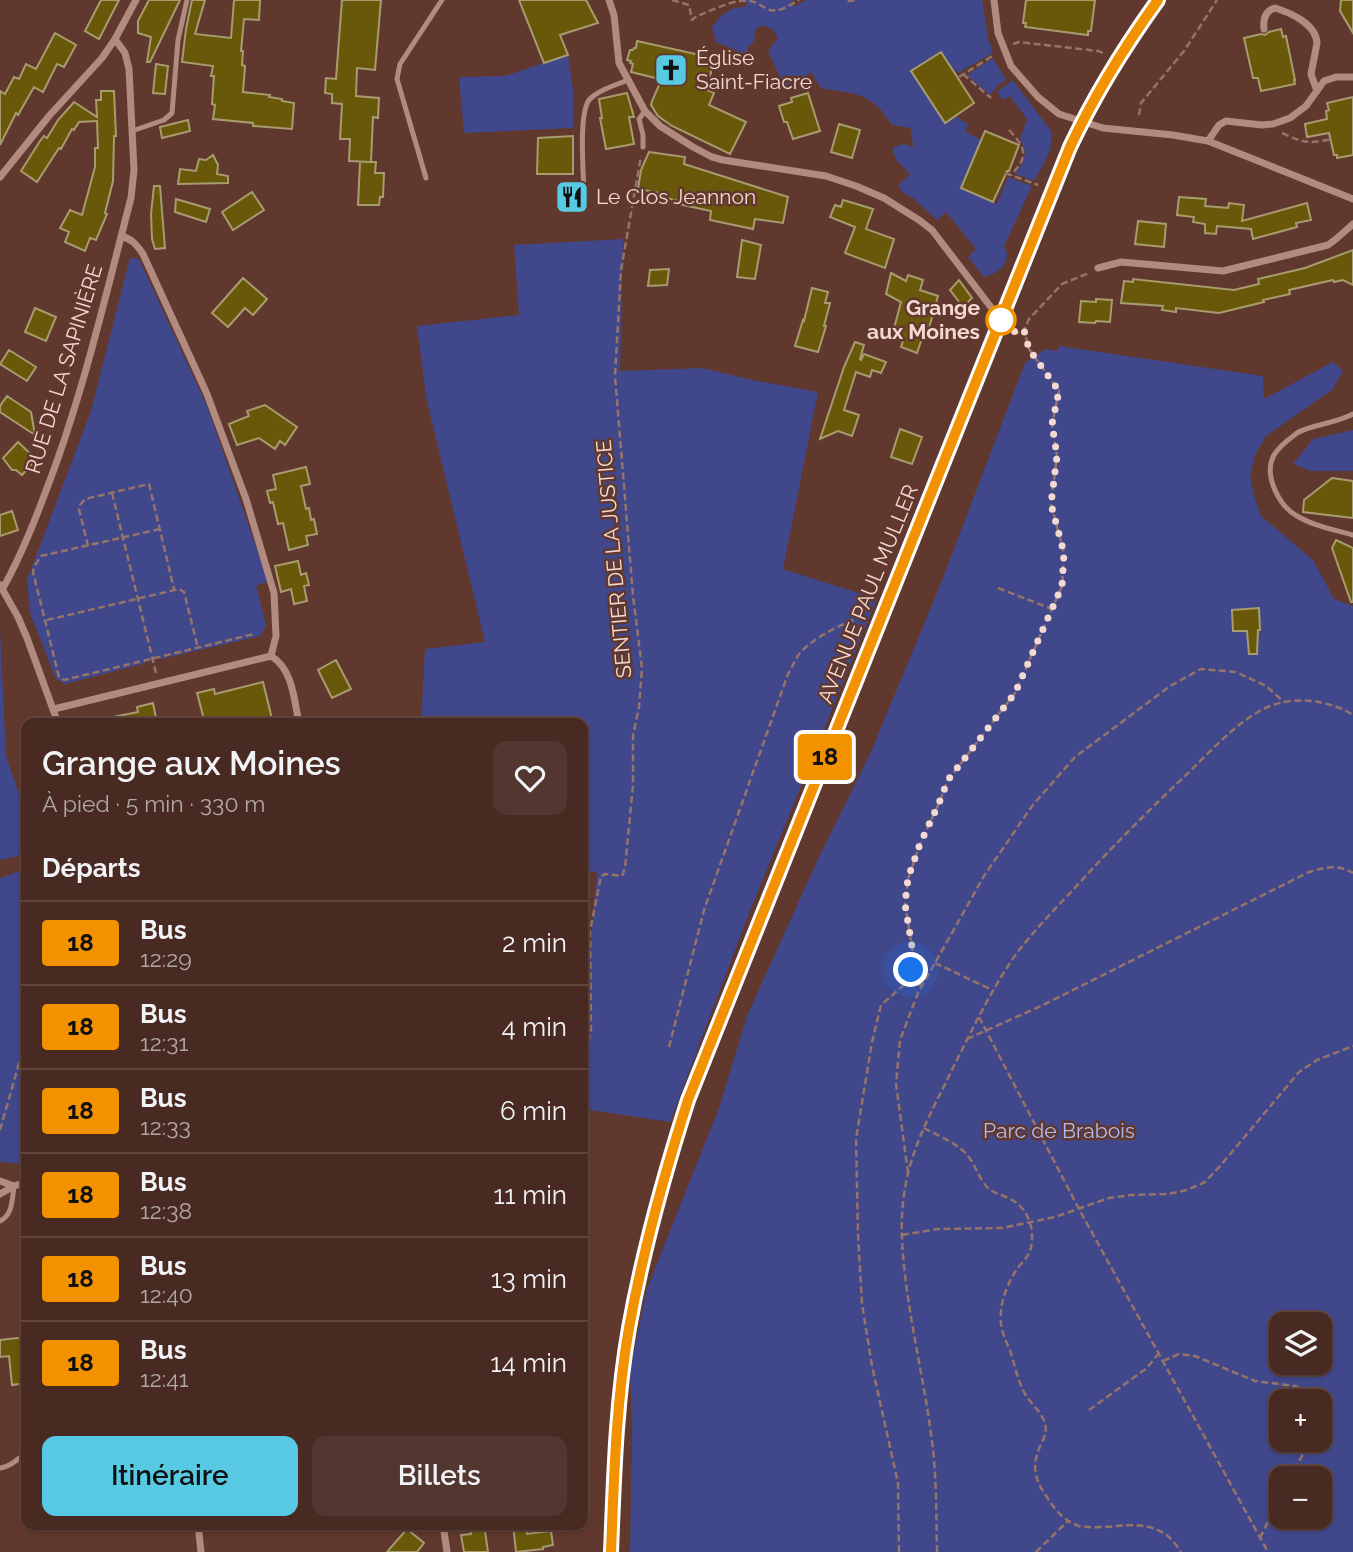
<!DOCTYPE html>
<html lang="fr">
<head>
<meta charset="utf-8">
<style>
	body { margin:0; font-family:Raleway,sans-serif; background:#53362f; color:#f1f3f6; height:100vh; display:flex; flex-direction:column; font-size:26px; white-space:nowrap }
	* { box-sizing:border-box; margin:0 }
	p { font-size:23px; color:#b1a7a5 }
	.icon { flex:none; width:38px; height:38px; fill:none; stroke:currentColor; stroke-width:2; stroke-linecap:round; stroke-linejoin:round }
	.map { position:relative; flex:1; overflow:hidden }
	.side { position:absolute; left:21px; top:718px; width:567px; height:812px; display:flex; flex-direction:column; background:#492a22; border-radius:14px; box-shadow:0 2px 5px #0004,0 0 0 2px #614640 }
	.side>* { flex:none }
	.badge { padding:0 14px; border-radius:5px; font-size:24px; line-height:46px }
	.controls { position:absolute; left:1269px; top:1312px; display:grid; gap:14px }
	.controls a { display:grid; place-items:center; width:63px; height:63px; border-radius:14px; background:#492a22; box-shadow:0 2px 5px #0004,0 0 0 2px #614640; font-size:35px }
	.you { position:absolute; width:35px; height:35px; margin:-18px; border:5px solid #fff; border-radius:50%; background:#1a73e8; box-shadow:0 0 0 10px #1a73e833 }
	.map>.badge { position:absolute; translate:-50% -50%; box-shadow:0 0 0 4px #fff }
	h2 { padding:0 21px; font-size:26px; line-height:63px }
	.round { display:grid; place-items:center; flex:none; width:74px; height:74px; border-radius:14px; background:#53362f }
	.summary { display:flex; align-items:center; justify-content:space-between; height:119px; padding:0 21px }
	h1 { font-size:33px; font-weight:600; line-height:52px }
	.action { display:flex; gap:14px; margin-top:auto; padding:14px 21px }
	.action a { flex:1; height:80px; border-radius:14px; background:#58c9e3; color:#111; font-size:28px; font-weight:600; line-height:80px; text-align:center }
	.action a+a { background:#53362f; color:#f1f3f6 }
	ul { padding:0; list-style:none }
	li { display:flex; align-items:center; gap:21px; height:84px; padding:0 21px; border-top:2px solid #614640 }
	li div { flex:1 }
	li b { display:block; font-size:26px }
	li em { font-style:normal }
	li .badge { min-width:77px; font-weight:700; text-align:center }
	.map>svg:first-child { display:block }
	.green { fill:#40488b; fill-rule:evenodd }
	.building { fill:#69580a; stroke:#a79c70; stroke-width:2 }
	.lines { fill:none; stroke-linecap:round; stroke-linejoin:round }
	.path { stroke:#967369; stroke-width:2.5; stroke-dasharray:7 3.5; stroke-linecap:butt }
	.lane { stroke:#b28b80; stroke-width:5 }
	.street { stroke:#b28b80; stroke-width:7 }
	.secondary { stroke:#f0b1a0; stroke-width:14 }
	.line-casing { stroke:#fff; stroke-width:16 }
	.line { stroke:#f39200; stroke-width:10 }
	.walk { stroke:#f3d9d2; stroke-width:7; stroke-dasharray:0 12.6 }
	.stop-dot { fill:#fff; stroke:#f39200; stroke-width:3.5 }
	.labels { text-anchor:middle; stroke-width:5; stroke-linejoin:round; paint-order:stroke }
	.poi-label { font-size:21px; fill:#f3d9d2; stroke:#61382d; text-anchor:start }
	.stop-label { font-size:21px; font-weight:bold; fill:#f3d9d2; stroke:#61382d; text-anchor:end }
	.street-label { font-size:21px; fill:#f3d9d2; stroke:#61382d }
	.park-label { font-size:21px; fill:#afbbf7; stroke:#61382d }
</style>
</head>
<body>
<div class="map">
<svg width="1353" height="1552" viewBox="0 0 1353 1552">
	<rect width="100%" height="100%" fill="#61382d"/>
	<path class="green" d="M744,0H794L791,2L795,6L807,0H982L988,38L993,53L958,73L956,70L953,71L941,52L911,71L944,122L955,116L968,124L965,132L982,140L962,188L997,204L1008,177L1032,186L1004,246C1013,262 999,273 984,277L968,257L976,249L946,212L937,220L913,198L902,192L898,186L910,174L896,160L892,148L904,144L913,147L911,128L892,125C870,91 858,95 821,88L811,72L791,89L781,79L768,51L778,38L772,29L762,25L755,30L754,41L748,47L747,59L737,51L716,42L712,28C721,14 729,7 746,7L747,4Z
		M568,55L573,89V128L464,133L459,77L505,76Z
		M993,58L1006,80L998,85L990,95L967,75Z
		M1013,80L1051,131C1055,148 1042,166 1034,181L1015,174C1024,163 1029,153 1020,139L1027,119L1010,96L1003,100L997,92Z
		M623,239L620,371L702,368L752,380L818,392L783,569L877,599L746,921L670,1122L583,1109V1029L597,872L583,870V723H421L425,649L485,642L426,397L417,326L519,315L514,245Z
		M130,258L139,259L207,406L268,581L256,586L266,625L260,636L161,659L158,658L147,661L146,663L65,684L56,679L30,613L27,580L91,411Z
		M1059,346L1263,376L1264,399L1333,362L1343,371L1332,390L1266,436L1255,455L1250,477L1254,495L1261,516L1313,560L1334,599L1353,606V1552H630L632,1431L630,1371L647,1289L719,1108L747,1016L818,859L870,754L939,588L1025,363L1045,349L1057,351ZM1281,1325H1320V1363H1281ZM1281,1402H1320V1440H1281ZM1281,1479H1320V1517H1281Z
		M1353,430V471H1310L1293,464L1313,439Z
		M0,630L6,756L26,814V854L0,860Z
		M26,869V1164H24L0,1162V878Z"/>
	<path class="building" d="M101,0H119L99,39L85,31Z
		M149,0H180L150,62H147L151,37L138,33V21Z
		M192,0H205L195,34L231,38L234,0H260L259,20L244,19L241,51H243L242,65L245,66L243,92L270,95L269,97L282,99V101L294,103L292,129L253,126V123L213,119L215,105L212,104L214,76H211L213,66L182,62L186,29Z
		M342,0H381L375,70L357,68L356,96L379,98L378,118L373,117L371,162H376L375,173H384L383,197H380L379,205H358L360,162H370L349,161L350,139H340L342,104L332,103V94L325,93L326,78L336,79Z
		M519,0H586L598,23L560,35L568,55L544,63Z
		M1026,0H1095L1091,31H1088V35L1025,27L1026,23H1023Z
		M1341,0H1353V33L1340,11Z
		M1281,29L1283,37L1286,36L1295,80H1294L1295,84L1261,91L1258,78H1253L1244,38L1261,34L1265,35L1269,32Z
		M55,33L76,45L64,67L57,64L43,92L34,87L18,115L16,113L0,145V91L5,94L14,77L19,79L26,64L36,69Z
		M637,41L709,57L711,73L705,89L714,93L709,105L746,122L730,154L672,126L658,116L651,105L652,101L659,85L672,82L631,72L633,64L630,63L631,61L627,60L630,50H633L634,48H636Z
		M941,52L974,103L945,123L911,71Z
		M156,64L168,66L165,94L153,93Z
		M101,91H114L116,136H114L113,181L105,213L107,214L96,240L90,238L85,251L65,242L69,232L60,228L70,210L82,215L95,167V148H98L97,121L79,122L74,130L72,129L61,149L59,148L37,182L21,171L40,141L44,136L47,138L58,120L74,102L97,117L96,100H101Z
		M627,93L634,117H629L634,144L606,149L600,118H602L599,99Z
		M808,93L820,131L793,139L787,122H784L779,106L792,102L791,98Z
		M1353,97V155L1337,158V155H1334L1329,133L1307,137L1305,124L1327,119L1326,111L1329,110L1327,103Z
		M188,120L190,131L162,138L160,127Z
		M839,124L860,130L852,158L831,152Z
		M985,131L1019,145L1009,171H1007L993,202L961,188Z
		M573,136V174H537L538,138Z
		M649,152L685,157L684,164L788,197L783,223L755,219L753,229L710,220L711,211L678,204L679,201L666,198V194L638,189L641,170Z
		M213,155L218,165L217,174L228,176V183L178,184L180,169L196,171L199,159L206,160Z
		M154,186H160L165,248L155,249L152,239L151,214Z
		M252,192L264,210L233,230L222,212Z
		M1179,197L1206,199L1205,206L1228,208L1229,203L1244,205L1242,221L1307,203L1311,220L1296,223L1297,227L1253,239L1251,229L1217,226L1216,234L1205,233V224L1193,222L1194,217L1177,215Z
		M176,199L210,209L206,222L175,212Z
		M843,200L873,209L866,229L894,239L885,268L845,253L855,227L830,217L835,205L841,207Z
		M1138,221L1166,224L1164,247L1135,244Z
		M742,240L761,245L755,279L737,277Z
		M1353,250V285L1343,280L1334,282L1333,280L1289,290L1290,294L1263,300L1264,302L1219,313L1176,308V312L1162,310L1163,306L1121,303L1124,281L1133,282V279L1234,290L1259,284L1258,279L1305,268Z
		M669,269L667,285L648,286L650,270Z
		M891,273L906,281L908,275L923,280L920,290L938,296L929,328L926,327L917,353L901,347L903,341L892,336L901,302L886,294Z
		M243,278L267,299L253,315L245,308L228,327L212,313Z
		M959,280L972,298L963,307L950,290Z
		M812,288L828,292L825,303H830L824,326H826L818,352L795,346L803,320L804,321Z
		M1096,299L1112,300L1110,322L1096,321L1095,323L1079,322L1081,301L1096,302Z
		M35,308L56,317L46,341L25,332Z
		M855,342L864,345L860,359L861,360L864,354L886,362L881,373L872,370L870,377L856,372L844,410L859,415L852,436L838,431L820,439L844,367Z
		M9,350L36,367L27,381L0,364Z
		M7,396L31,412L35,435L0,412V406Z
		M265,405L297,427L285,445L280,441L275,449L259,438L237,445L229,424L249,416L247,411Z
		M900,429L922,437L912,464L891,457Z
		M18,442L36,459L22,475L16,470H12L3,458Z
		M306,467L310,484L301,486L306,509L309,508L311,520L314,519L317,534L306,536L308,545L289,550L283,523L278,524L273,502L270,503L267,491L276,489L273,475Z
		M1332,478L1353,481V518L1303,512L1304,500Z
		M12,511L18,530L0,536V515Z
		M1336,540L1353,548V602H1351L1332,548Z
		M298,561L301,575L306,573L309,585L304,586L307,601L294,604L291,589L281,592L275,566Z
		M1259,608L1260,630H1258L1257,654H1249L1247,631H1233L1232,610Z
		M336,660L351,689L332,698L318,670Z
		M263,682L273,723H205L197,693L214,689L215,694Z
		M153,703L157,723H114L113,717L138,712L137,707Z
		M26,1337V1383L12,1385L9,1356L0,1357V1340Z
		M469,1524H484L488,1552H464L461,1535L471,1534Z
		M513,1524H526L527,1534L551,1531L553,1545L543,1547V1549L516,1552Z
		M407,1529L424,1543L417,1552H387Z"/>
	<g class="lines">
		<path class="path" d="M672,0L689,5L692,20L697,16C711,11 727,2 741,1C755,0 756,3 767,9C778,14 790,5 799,0
			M848,0L849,1L856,0
			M1013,44L1019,42L1098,51L1106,54
			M963,74L991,98
			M959,77L994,55
			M1139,115L1141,103L1184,51L1217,0
			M1009,130C1026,148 1029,156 1011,175
			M1282,133C1304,143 1308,144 1331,139
			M1005,173L1038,185
			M1012,331L1019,333L1024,330
			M112,493L156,673
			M160,529L41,556L34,567L33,572L59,677L64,680L254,634
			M88,546L79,509L80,505L85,499L149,484L174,589
			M998,588L1052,609
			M47,620L179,589L184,592L198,648
			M935,963L992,990
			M908,979L922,986
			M979,1017L1079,1209L1268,1552
			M967,1039L1041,1006L1307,873C1323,867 1338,864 1353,873
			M669,1047L704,910L788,674C792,667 795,660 799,654C814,637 844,622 866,616
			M583,1073L591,1029L590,931L601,876L606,874L622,876L625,868L633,785V735L639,707L642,668L633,596L615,376L621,270L641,156
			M924,1128C938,1136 958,1143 968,1156C976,1166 979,1179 988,1188C995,1194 1004,1195 1012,1200C1029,1209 1036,1232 1030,1251C1027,1259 1019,1265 1015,1272C1006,1286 999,1307 1001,1323C1002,1334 1007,1343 1011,1353C1015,1367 1018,1381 1025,1394C1031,1404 1042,1412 1045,1424C1048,1434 1042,1441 1039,1449C1032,1466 1035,1480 1045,1494C1053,1508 1064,1521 1079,1526C1088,1528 1098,1527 1106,1527C1137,1524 1162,1521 1181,1552
			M0,1130L26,1039
			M908,1173L896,1084L900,1040L918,993L957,924L984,876L1032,806L1075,757L1170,686L1201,669L1236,672L1266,686L1284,702
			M902,1235L938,1229L1002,1228L1055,1217L1109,1198L1131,1195L1168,1194L1187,1190L1205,1182L1221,1165L1299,1072L1317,1060L1353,1046
			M1163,1361L1179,1354L1195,1356L1255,1381L1295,1386L1314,1394L1324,1406L1322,1423L1320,1427
			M1089,1410L1147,1368L1159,1353
			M1289,1479L1311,1440
			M1260,1538L1281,1495
			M899,1552L898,1483L872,1366L862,1304L858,1234L856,1139L872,1042L881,1005L905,984L911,970L913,953L905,904L908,879L920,844L939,803L948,780L1015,693L1062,586L1064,553L1051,504L1057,456L1052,424L1059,391L1029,349L1024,330L1029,319L1062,284L1089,273
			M937,1552C936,1513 937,1473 931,1434C924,1381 911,1328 905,1275C902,1248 900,1222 904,1195C909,1154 929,1116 947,1080C968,1038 988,995 1014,957C1031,934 1051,913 1071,892C1108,851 1147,812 1187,774C1211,751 1240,718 1270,706C1297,696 1329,700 1353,715
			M1036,1552L1068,1521"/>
		<path class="lane" d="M132,131L164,120L172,113L178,40L187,0
			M643,147V135L639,119L645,111
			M426,178L397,79L400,64L442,0
			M584,198C584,177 578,115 589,100C598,90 616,85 628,80
			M1353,414C1335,424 1312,424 1297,433C1289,439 1279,446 1274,455C1263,475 1279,506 1297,516C1314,526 1334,530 1353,535
			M0,1221C13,1215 12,1199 14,1186
			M0,1468C10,1467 19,1459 26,1452"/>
		<path class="street" d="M609,0L614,15L619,63L645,111L660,126L693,147L712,157L723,160L826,176L856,186L884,198L919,220L932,230L1000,319
			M994,0L998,33L1011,66L1038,97L1059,114L1103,128L1173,135L1208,141L1353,199
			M1264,29C1263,20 1265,11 1275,8C1291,13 1316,24 1317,43L1311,74L1317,91
			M1208,141L1219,125L1226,121L1262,125L1273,124L1290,118L1306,106L1324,81L1336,77H1353
			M0,177L49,116L102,58L115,39L136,0
			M121,236C132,239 137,245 143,254L207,394L246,499L274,593L276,636L271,656
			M1098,268L1121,262L1223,271L1328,245L1336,239L1353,224
			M0,585L18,617L27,638L58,723
			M3,588C20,558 32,528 44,496C82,399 105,298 131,198L134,170L129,69L125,53L115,39
			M271,656C293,669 294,700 299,723
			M54,709L271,656
			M0,1181L14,1186
			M0,1194L14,1186L26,1182
			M198,1524L201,1552
			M443,1524L447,1552"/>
		<path class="secondary" d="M611,1552C614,1477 616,1402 629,1328C643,1250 664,1175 688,1099L1070,147C1094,96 1125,46 1158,0"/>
	</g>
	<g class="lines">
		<defs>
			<path id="line" d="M611,1552C614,1477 616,1402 629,1328C643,1250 664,1175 688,1100L1070,147C1094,96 1125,46 1158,0"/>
		</defs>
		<use href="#line" class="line-casing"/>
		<use href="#line" class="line"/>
		<path class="walk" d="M911,970L913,953L905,904L908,878L920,844L939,803L948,780L1015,693L1062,586L1064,553L1051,504L1057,456L1052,424L1059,391L1029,349L1024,330L1019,333L1010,330L1001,320"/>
	</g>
	<defs>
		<symbol id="church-square" viewBox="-11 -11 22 22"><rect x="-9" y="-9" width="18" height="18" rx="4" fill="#58c9e3" stroke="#61382d"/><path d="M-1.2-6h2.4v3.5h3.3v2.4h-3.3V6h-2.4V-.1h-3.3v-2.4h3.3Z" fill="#111"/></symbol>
		<symbol id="restaurant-square" viewBox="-11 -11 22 22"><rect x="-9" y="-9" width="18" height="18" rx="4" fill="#58c9e3" stroke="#61382d"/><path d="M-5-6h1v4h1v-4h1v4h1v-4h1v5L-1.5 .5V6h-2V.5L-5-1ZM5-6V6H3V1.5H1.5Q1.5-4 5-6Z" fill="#111"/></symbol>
	</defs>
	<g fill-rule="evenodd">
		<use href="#church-square" x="652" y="51" width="38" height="38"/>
		<use href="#restaurant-square" x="553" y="178" width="38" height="38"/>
	</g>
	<circle class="stop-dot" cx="1001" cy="320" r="14"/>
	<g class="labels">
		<g class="poi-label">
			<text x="696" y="65">Église<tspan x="696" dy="24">Saint-Fiacre</tspan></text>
			<text x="596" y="204">Le Clos Jeannon</text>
		</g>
		<g class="stop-label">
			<text x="980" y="315">Grange<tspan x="980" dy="24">aux Moines</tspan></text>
		</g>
		<g class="street-label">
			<text transform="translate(64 369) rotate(-73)" y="7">RUE DE LA SAPINIÈRE</text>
			<text transform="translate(614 559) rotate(-95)" y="7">SENTIER DE LA JUSTICE</text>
			<text transform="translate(868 594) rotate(-68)" y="7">AVENUE PAUL MULLER</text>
		</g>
		<g class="park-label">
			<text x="1059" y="1138">Parc de Brabois</text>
		</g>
	</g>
</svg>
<div class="controls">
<a><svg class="icon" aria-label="layers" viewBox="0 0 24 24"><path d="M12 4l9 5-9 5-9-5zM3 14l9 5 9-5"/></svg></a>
<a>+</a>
<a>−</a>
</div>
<div class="you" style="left:911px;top:970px"></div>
<b class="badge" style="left:825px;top:757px;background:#f39200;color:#111">18</b>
<section class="side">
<div class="summary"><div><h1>Grange aux Moines</h1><p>À pied · 5 min · 330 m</p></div><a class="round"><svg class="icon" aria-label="heart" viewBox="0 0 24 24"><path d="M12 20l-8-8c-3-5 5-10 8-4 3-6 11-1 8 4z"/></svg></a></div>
<h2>Départs</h2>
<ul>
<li><span class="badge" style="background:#f39200;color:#111">18</span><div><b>Bus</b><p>12:29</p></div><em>2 min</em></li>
<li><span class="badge" style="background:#f39200;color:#111">18</span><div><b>Bus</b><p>12:31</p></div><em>4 min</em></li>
<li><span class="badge" style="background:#f39200;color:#111">18</span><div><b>Bus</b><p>12:33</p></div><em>6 min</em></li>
<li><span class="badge" style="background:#f39200;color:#111">18</span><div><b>Bus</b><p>12:38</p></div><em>11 min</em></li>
<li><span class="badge" style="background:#f39200;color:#111">18</span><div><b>Bus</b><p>12:40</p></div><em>13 min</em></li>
<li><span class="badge" style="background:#f39200;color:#111">18</span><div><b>Bus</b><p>12:41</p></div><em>14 min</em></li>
</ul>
<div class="action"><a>Itinéraire</a><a>Billets</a></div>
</section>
</div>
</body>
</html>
